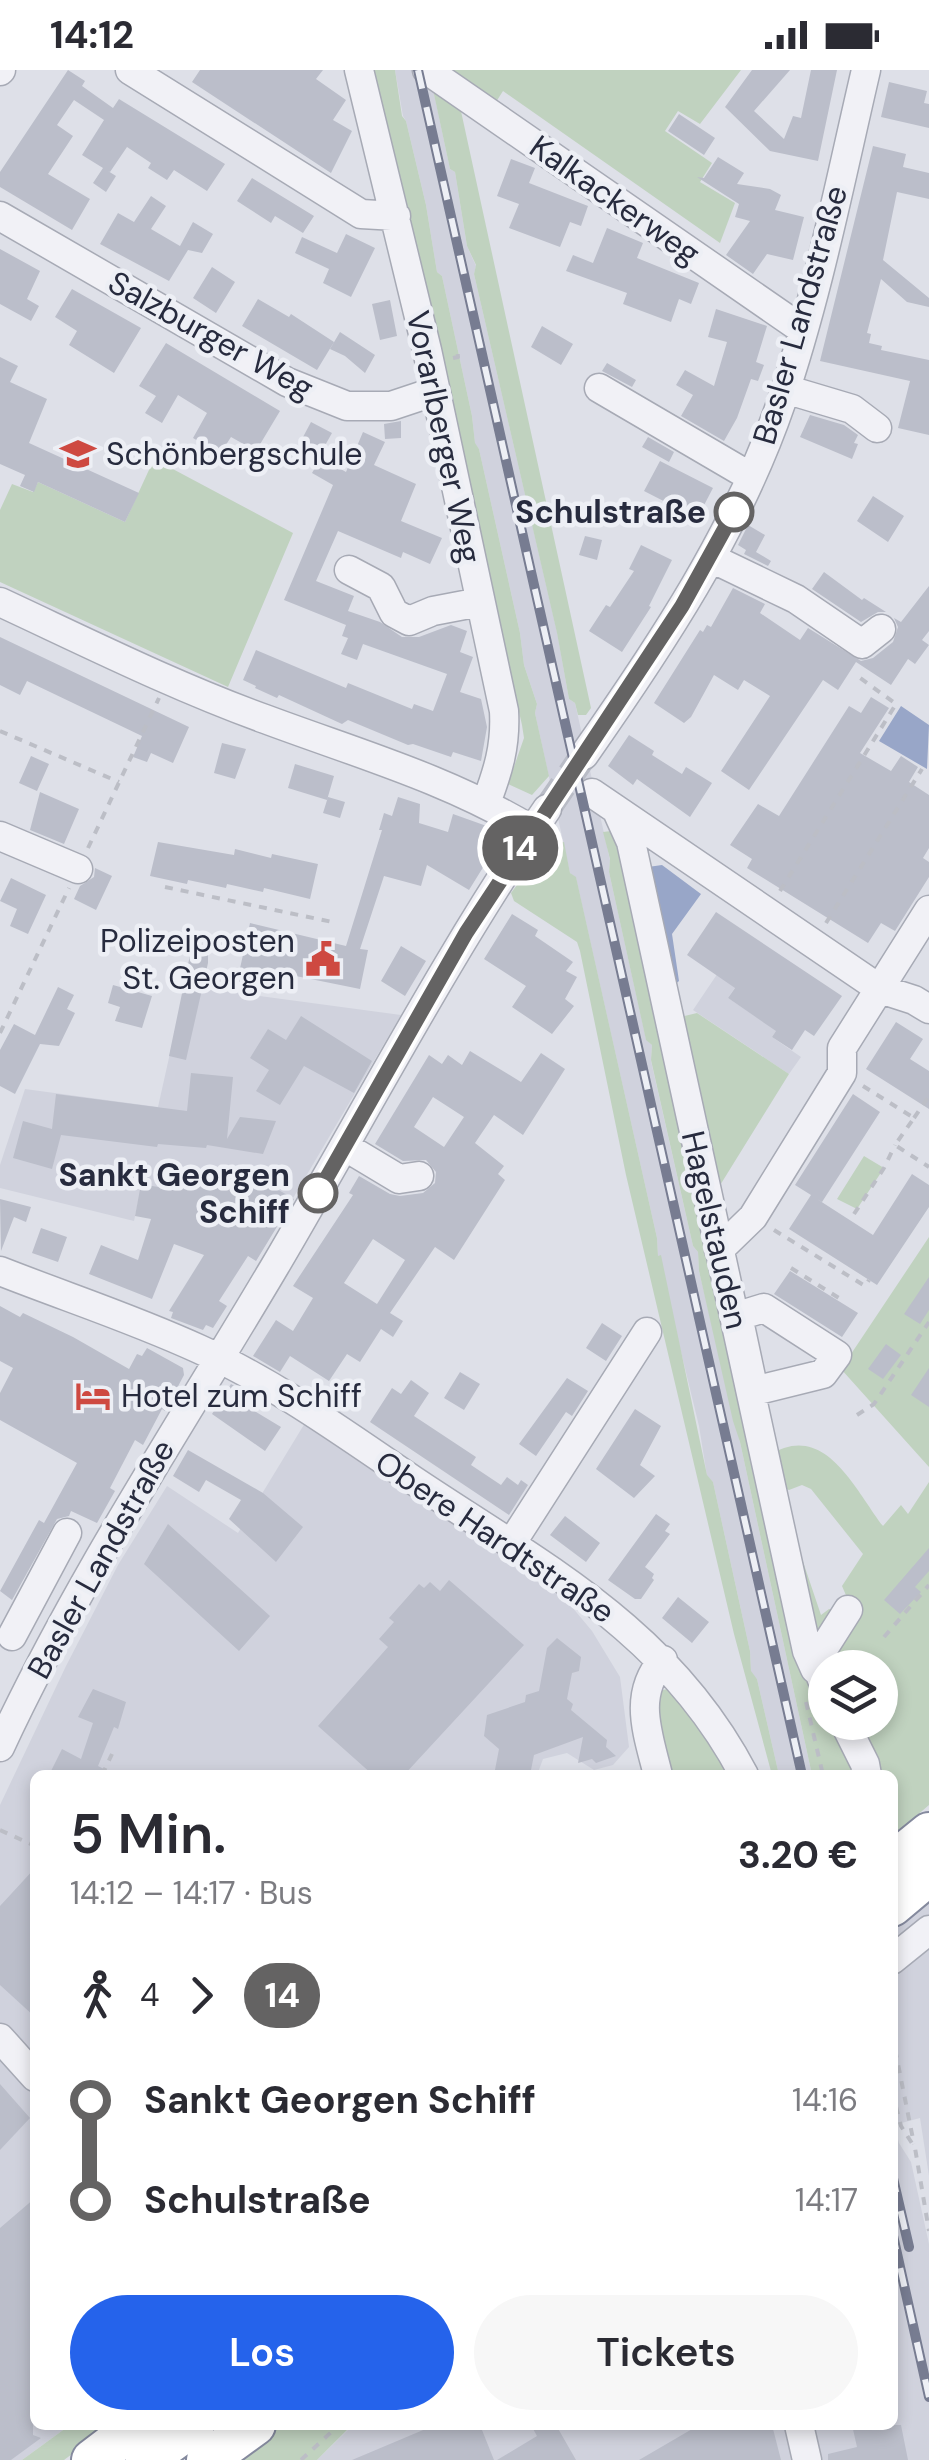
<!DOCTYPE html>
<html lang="de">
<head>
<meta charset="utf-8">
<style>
	body { margin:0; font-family:"DM Sans",sans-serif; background:#f7f7f7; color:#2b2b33; height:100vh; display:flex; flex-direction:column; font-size:38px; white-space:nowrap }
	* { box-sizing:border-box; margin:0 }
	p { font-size:32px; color:#7c7c81 }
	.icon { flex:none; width:55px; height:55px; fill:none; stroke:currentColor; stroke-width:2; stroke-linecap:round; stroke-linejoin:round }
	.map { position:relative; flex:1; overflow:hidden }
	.details { position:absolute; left:30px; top:1700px; width:868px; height:660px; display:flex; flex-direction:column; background:#fff; border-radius:15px; box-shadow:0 5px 15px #0003 }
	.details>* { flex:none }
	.badge { padding:0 20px; border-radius:32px; font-size:35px; line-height:65px }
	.controls { position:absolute; left:808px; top:1580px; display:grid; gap:20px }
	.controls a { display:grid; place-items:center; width:90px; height:90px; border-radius:50%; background:#fff; box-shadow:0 5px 15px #0003; font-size:50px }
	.map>.badge { position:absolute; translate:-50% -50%; box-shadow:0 0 0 5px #fff }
	.legs { display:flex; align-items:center; gap:15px; height:110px; padding:0 40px; font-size:32px }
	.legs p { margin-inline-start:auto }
	.overview { display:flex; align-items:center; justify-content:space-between; height:170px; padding:0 40px }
	h1 { font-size:55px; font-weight:600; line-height:75px }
	.action { display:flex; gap:20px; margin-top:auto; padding:20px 40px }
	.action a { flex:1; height:115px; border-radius:60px; background:#2563eb; color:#fff; font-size:40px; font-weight:600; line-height:115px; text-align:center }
	.action a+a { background:#f7f7f7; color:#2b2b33 }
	ul { padding:0 40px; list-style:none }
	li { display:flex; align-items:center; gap:35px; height:100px; font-size:38px }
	li i { display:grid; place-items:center; width:15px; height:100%; margin:0 12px; background:currentColor }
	li i::after { content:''; width:25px; height:25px; margin:-12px; border:8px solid; border-radius:50%; background:#fff }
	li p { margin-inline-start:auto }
	li:first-child i { background:linear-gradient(#0000 50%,currentColor 0) }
	li:last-child i { background:linear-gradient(currentColor 50%,#0000 0) }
	.status { display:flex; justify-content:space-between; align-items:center; height:70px; padding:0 50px; background:#fff; direction:ltr }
	.status svg { height:28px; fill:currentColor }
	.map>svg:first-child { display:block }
	.built { fill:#d0d2dd }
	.green { fill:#c0d2bf; fill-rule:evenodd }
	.water { fill:#98a6c8 }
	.building { fill:#bbbeca; fill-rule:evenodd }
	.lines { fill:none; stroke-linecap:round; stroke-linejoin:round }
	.minor-tunnel { stroke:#b9bcc6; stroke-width:28; stroke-dasharray:28 14; stroke-linecap:butt }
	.minor-casing { stroke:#a7aab5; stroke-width:31 }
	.highway-casing { stroke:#858a9e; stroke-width:44 }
	.path { stroke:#bcbec6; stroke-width:4; stroke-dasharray:8 8; stroke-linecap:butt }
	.minor { stroke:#f1f1f6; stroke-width:28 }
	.highway { stroke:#fff; stroke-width:40 }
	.rail-casing { stroke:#777c91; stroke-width:10 }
	.rail { stroke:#edeff5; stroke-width:6; stroke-dasharray:19; stroke-linecap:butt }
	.line-1-casing { stroke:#fff; stroke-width:22 }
	.line-1 { stroke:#646363; stroke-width:15 }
	.stop-1-dot { fill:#fff; stroke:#646363; stroke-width:5 }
	.labels { text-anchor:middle; stroke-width:9; stroke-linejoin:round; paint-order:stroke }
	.street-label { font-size:32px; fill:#272b3e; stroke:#edeff5 }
	.poi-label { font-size:32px; fill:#272b3e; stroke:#edeff5; text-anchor:start }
	.stop-label { font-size:32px; font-weight:bold; fill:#272b3e; stroke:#edeff5; text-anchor:end }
</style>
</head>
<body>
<div class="status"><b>14:12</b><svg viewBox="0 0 49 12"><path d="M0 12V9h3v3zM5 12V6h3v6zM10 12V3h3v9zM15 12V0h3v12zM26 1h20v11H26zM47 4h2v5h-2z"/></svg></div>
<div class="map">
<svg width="929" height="2390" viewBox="0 0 929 2390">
	<rect width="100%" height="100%" fill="#dee0e8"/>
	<path class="built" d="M395,0H429L450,99L455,102L467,176L476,196L474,204L557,562L569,629L575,633L610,790L609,802L646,969L652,975L651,991L693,1176L698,1182L699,1201L740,1372L812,1705H779L757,1609L751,1602L750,1581L713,1412L707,1406L699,1356L658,1187L657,1168L576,808L570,803L535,643L537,634L524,595L520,563L479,379L475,374L472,346L442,206L437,202L426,135L406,51L403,46Z
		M728,888L746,901L728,928L756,947L795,933L772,967L801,987L789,1004L693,940Z
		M185,916L401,945L256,1191L232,1149L138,1132L134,1151L0,1118V1095L25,1019L158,1037Z
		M305,1353L567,1531L592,1561L620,1607L629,1677L613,1695L594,1700L567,1683L543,1689L537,1705H35V2355H70L22,2390H0V1735L66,1596L118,1495L167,1416L238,1463Z
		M929,1830V2106L920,2048L894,2055L899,2073L911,2092L929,2174V2390H317L353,2355H892L893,1862Z"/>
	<path class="green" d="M373,0H395L402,46L406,51L426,135L437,202L442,206L472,346L475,373L479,379L520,563L524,595L537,634L535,643L549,706L532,725L508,714L524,668L522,655Z
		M450,0H741L700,54L678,41L665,61L712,93L700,112L735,133L720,173L503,21L496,32Z
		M432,15L459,32L591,638L586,645H578L575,633L569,629L557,563L474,204L476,195L467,176L455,102L450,99Z
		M154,389L293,463L228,617L0,512V440L12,414L33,422L38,412L125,452Z
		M619,760L623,780L627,783L625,787L776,1466L793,1462L821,1545L829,1539L839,1541L848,1530L842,1516L863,1484L811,1419L802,1415L789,1420L776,1415L768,1386C824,1349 854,1418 883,1456L901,1435L908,1444L929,1412V1735L893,1766L892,1705H812L740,1372L733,1351L699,1201L698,1182L693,1176L651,990L652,975L646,970L609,802L610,789L603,762ZM825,1598H880V1652H825Z
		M564,772L570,803L576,807L657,1168L658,1186L661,1185L707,1405L713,1412L750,1581L751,1601L757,1609L779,1705H772L734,1564L626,1105L580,881L577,872L514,831L511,823L548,773Z
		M697,943L789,1004L714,1125L676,948Z
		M864,1086L884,1098L857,1139L837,1129Z
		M929,1167V1397L841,1299Z
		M667,1619L674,1622L733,1705H666L656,1622Z
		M70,2355H111L64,2390H22Z
		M268,2355H352L317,2390H220Z"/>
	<path class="water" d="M901,636L929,655L927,699L879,671Z
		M662,795L701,824L672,864L679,911L668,920L648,797Z"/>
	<path class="building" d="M68,0L85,11L82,16L113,38L119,29L225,94L207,121L174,100L167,110L148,98L151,93L127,77L110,102L108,101L116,106L106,122L93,113L103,98L82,85L104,50L74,30L57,55L73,66L48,104L90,129L72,160L0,117V102Z
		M200,0H323L316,9L346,30L333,50L352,61L331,103L192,12Z
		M752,0H790L754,41L784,69L793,46L801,48L811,0H837L818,91L770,81L725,37Z
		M889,12L927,21L924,33L929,34V58L881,47Z
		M679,44L715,68L704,85L668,61Z
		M873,76L906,84L903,97L929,103V129L897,122L883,190L929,228V237L907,232L881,209L867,263L871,264L869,273L882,276L881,280L929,290V365L898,358L910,311L820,291Z
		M718,87L744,103L737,114L770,119L781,125L775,140L804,147L793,190L767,184L753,204L726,185L750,151L735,147L739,134L697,107L704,108Z
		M511,89L535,98L529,113L588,136L581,156L570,152L560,177L509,158L519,134L497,126Z
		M252,108L314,146L303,163L275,146L271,153L237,131Z
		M151,126L166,136L151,159L180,176L193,152L213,164L202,183L188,180L169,211L100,174L118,143L134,152Z
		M607,158L643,173L637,188L699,213L691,234L679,229L671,252L623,234L627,223L566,201L573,185L593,193Z
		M346,164L375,178L351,227L323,213L329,199L295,183L302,167L337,183Z
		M0,179L40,201L27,229L39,236L31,251L0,234Z
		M212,197L235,212L216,243L193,228Z
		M72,219L141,258L114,303L69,275L77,261L55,247Z
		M258,229L289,247L291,244L334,272L317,300L242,256Z
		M390,230L397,266L380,270L372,234Z
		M716,239L767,256L756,292L764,295L758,311L751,309L737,348L724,371L681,346L693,325L676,315L685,300L714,316L727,272L708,267Z
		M542,256L573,274L561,295L531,277Z
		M340,262L375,285L365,303L345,286L330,279Z
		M166,273L280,341L256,381L231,367L220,384L193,368L207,343L178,325L162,353L145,343L156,326L139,316Z
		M0,287L18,296L10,312L47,329L29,373L139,423L125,452L38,412L34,422L20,416L25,405L0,394Z
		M607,293L636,310L632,317L602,301Z
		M810,345L844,355L858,365L854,373L858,374L852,389L800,367Z
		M401,351V368L385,369L384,354Z
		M311,352L332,363L314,395L294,384Z
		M363,362L385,372L374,395L416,414L401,451L442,468L430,494L403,482L401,488L338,461L316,511L354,526L348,541L380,552L402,567H419L451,555L467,561L460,582L473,587L460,622L481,629L487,657L481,691L453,682L451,687L413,674L408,675L348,650L342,654L279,625L277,628L255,618L256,616L243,610L256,580L346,618L348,613L412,639L414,634L433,641L447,604L363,574L357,590L341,584L348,568L342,566L346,555L284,530L333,415L312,403L321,388L346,402Z
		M648,367L674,382L669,392L642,377Z
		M660,391L713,418L702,439L690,433L685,442L644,421Z
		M873,426L904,446L888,472L857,451Z
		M748,455L765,465L756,482L771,491L768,496L744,484L746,480L738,475Z
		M585,466L602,470L597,490L579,485Z
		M641,475L672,490L649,536L651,537L622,582L589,561L606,535L610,537L634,501L629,499Z
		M824,502L862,530L864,528L886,542H878L861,552L812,519Z
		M929,516V561L922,570L929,575L915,594L908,589L891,615L856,592L838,620L823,610L749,720L721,701L770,626L744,610L738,620L714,605L691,647L684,653L654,633L700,560L703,562L707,555L711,557L733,518L765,534L760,543L800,570L808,558L861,591L873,588L893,572L898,557L894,548L901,552Z
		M0,567L189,657L173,693L151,683L147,692L133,687L142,666L27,611L20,625L0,615Z
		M871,627L889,638L860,683L891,701L901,686L918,697L909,712L929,725V778L923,788L929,792V807L895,861L881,853L868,873L747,798L752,789L730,775L758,734L779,746L849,636L861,643Z
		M629,665L654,681L652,685L682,704L686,697L712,713L690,747L637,709L633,715L608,696Z
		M222,673L246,679L235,709L214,703Z
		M31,686L49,694L37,721L19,713Z
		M295,694L334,706L327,730L288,718Z
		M40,722L79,739L64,774L30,760Z
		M328,727L345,732L340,748L323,743Z
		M398,727L420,734L419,753L448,762L453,744L495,759L487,791L469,820L427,795L421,816L384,806L360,879L368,880L360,919L276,902L272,920L237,912L250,853L346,876L382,760H379L384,743L392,746Z
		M158,772L234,785L235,779L271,788L272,784L318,794L310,829L264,818L263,822L227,814L226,818L188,810L187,814L150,806Z
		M95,798L112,806L96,840L74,829L80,816L94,807Z
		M11,808L46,825L28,864L10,856L17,839L0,831Z
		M716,842L842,926L814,966L805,960L792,980L772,967L776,961L728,928L735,918L687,885Z
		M512,844L538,860L535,866L573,892L566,901L577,907L565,929L574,936L552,964L512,937L526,916L484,889Z
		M401,876L426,891L405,926L381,911Z
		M191,880L208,883V893L186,990L169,986Z
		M113,915L152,926L142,958L115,951L120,937L108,933Z
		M58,917L74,925L67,939L75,943L59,976L40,974L15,1024L0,1016V980L14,954L35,965Z
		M301,946L372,991L354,1023L304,996L280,1035L256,1021L269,1000L250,988L268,959L286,970Z
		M896,952L923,969L910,989L929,1001V1039L866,999Z
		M470,981L521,1012L541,983L565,999L523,1065L494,1045L475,1073L504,1096L498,1104L505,1110L454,1190L435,1177L390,1243L403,1251L393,1267L381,1259L360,1292L347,1284L329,1311L290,1286L280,1302L253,1286L276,1250L293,1261L313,1228L293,1216L353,1125L349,1123L359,1106L390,1124L400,1126L423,1123L435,1113L436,1102L426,1090L403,1091L375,1074L429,985L442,994L448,985L462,995ZM433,1027L464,1047L444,1077L414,1057ZM373,1169L405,1190L377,1234L344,1213Z
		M191,1003L233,1007L227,1069L240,1047L276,1051L263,1084L207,1075L206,1078L158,1074L157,1077L61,1065L52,1099L13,1088L23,1051L52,1059L56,1024L187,1041Z
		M853,1024L880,1042L822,1132L817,1129L873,1165L912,1104L929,1115V1137L877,1215L789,1159L811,1125L795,1115Z
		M170,1099L270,1115L294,1129L256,1191L248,1186L219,1231L227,1236L213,1258L206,1255L203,1260L171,1248L173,1242L169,1241L204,1185L174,1174L152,1229L89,1204L101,1175L138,1190L151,1149L135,1146L141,1114L158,1117L160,1108L168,1109Z
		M0,1129L31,1137L26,1152L14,1147L1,1181Z
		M41,1158L67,1167L58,1192L32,1183Z
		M790,1201L858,1243L842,1267L774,1224Z
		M929,1207V1240L920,1254L904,1244Z
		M0,1236L20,1247L23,1243L73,1267L129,1299L137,1284L142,1286L147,1278L183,1298L184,1305L165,1341L162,1339L143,1375L135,1370L110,1418L115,1421L97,1453L71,1441L69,1446L57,1449L12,1530L0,1521L39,1450L44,1453L77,1393L0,1350V1323L13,1298L0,1291Z
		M602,1253L622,1266L606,1291L586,1278Z
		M886,1274L901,1285L883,1309L868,1299Z
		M929,1298V1337L911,1325Z
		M460,1302L480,1314L464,1340L444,1328Z
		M567,1308L588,1321L572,1346L566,1342L536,1386L519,1374Z
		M411,1310L429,1323L414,1346L476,1387L471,1395L501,1415L507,1407L518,1415L521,1410L528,1415L509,1445L370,1352L392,1318L401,1324Z
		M231,1314L257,1329L251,1339L281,1357L265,1381L212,1344Z
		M635,1339L661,1356L640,1395L655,1406L634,1428L596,1399Z
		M188,1380L263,1423L303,1457L276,1492L229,1449L241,1430L206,1410L199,1422L173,1406Z
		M656,1444L670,1454L665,1461L670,1464L645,1497L654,1504L652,1508L654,1510L641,1529H635L608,1510Z
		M565,1446L600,1473L586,1492L550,1465Z
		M168,1454L270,1546L239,1581L144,1494Z
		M929,1478V1501L915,1517L921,1522L900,1544L884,1530Z
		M449,1510L524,1575L404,1705H373L318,1656L388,1577L379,1569L394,1552L389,1548L419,1514L424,1518L430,1512L440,1521Z
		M678,1527L709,1552L692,1573L662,1548Z
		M557,1568L581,1587L579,1601L572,1603L567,1629L573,1634L571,1640L607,1670L606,1677L616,1686L596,1693L592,1689L578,1693L583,1667L534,1685L530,1705H494L499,1679L484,1666L487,1645L525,1632L526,1625L539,1621L547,1578Z
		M93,1619L126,1632L118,1659L114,1657L98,1696L116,1705H49L62,1679L81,1689L93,1653L78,1647Z
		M35,1798V1947L0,1915V1836Z
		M0,2014L30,2048L0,2080Z
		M35,2128L33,2365L41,2368L11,2390H0V2158Z
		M435,2355H480L494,2390H352Z
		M531,2355H556L576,2390H497L537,2366Z
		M699,2355H772L781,2390H639Z
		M852,2355H901L908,2390H828V2384L857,2377Z"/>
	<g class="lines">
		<path class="minor-tunnel" d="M547,739L584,685"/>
		<defs>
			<path id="minor" d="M130,0L361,144L396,146
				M359,0L427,280L504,641C506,676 498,701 486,733
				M427,0L803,260
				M0,1L1,0
				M0,146L287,312L347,336H391L433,322
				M599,318L751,407
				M785,319L852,339L877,358
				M711,488L796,529L862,574L881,559
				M349,500L381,517L394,543L409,551L433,541L480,532
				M0,532C88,573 174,616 265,649C356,683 448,709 532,760
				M584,685C661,575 737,461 781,333C818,225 840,111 866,0
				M592,723L880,919L914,930L929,939
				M617,741L631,772L807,1581L815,1599
				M0,766L78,799
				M344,1076L399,1109L419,1106
				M719,1180L753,1147L842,1003V978L929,840
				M0,1201C66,1227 134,1249 199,1279C275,1313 345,1364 413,1410C543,1497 669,1561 744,1705
				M764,1238L837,1285L823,1304L754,1321L738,1246Z
				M511,1474L647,1262
				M12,1566L67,1463
				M825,1617L815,1592L848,1540
				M844,1652L865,1694L867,1705
				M0,1677C78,1509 181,1355 275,1196C365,1043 447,885 547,739
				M658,1705C648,1664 632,1625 663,1590
				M892,1890L929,1860
				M0,1968L35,2007
				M799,2355L807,2390"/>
			<path id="highway" d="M892,1793L929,1763
				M892,1836L929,1805
				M92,2390L138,2355
				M146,2390L194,2355
				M207,2390L255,2355"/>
		</defs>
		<use href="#minor" class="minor-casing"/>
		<use href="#highway" class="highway-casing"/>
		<path class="path" d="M453,288L458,287L457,278
			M0,661L119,712
			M88,778L159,628
			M165,817L337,853
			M780,821L896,634L856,605
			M826,853L922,699
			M0,963L69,818
			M863,1016L914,1048L895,1075L929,1097
			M914,1048L929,1026
			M854,1144L884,1098L895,1075
			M774,1160L865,1216L869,1210
			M791,1198L839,1228L837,1231
			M857,1345L874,1334L929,1252
			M884,1567L929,1515
			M806,1632L823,1705
			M102,1705L112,1684
			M0,1760L35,1776
			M892,1964L914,2074
			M892,2021L901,2056L915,2078L929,2161
			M301,2390L339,2355"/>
		<use href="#minor" class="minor"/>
		<use href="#highway" class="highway"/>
		<defs>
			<path id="rail" d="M418,0L802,1705
				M892,2104L909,2177
				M892,2161L929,2327"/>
		</defs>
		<use href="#rail" class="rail-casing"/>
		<use href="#rail" class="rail"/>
	</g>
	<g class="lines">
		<defs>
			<path id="line-1" d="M318,1123L466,863L682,536L734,442"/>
		</defs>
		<use href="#line-1" class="line-1-casing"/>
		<use href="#line-1" class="line-1"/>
	</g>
	<defs>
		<symbol id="school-bare" viewBox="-9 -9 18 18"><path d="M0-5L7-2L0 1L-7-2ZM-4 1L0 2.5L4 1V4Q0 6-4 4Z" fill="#ce4941" stroke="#edeff5" stroke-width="2.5" paint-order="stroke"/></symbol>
		<symbol id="civic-bare" viewBox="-9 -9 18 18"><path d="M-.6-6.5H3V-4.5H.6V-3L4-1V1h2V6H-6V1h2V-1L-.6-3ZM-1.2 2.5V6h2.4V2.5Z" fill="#ce4941" stroke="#edeff5" stroke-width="2.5" paint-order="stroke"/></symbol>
		<symbol id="hotel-bare" viewBox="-9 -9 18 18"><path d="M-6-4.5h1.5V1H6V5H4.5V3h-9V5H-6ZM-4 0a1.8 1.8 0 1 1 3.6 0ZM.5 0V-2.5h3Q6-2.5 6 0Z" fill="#ce4941" stroke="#edeff5" stroke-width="2.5" paint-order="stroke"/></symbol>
	</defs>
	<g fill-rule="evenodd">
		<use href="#school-bare" x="53" y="359" width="50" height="50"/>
		<use href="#civic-bare" x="298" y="864" width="50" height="50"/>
		<use href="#hotel-bare" x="68" y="1301" width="50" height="50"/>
	</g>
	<g class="stop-1-dot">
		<circle cx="734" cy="442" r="18"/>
		<circle cx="318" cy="1123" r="18"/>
	</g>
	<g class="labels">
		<g class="street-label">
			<text transform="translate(615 130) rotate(35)" y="11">Kalkackerweg</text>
			<text transform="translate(800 245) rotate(-74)" y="11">Basler Landstraße</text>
			<text transform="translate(211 265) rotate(29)" y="11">Salzburger Weg</text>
			<text transform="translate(444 367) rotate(78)" y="11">Vorarlberger Weg</text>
			<text transform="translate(715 1160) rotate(77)" y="11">Hagelstauden</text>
			<text transform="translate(495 1467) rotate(34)" y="11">Obere Hardtstraße</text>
			<text transform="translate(101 1489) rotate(-61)" y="11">Basler Landstraße</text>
		</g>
		<g class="poi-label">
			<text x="106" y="395">Schönbergschule</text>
			<text x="295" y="882" text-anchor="end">Polizeiposten<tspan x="295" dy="37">St. Georgen</tspan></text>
			<text x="121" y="1337">Hotel zum Schiff</text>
		</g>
		<g class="stop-label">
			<text x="706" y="453">Schulstraße</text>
			<text x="290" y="1116">Sankt Georgen<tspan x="290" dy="37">Schiff</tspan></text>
		</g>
	</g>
</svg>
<div class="controls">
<a><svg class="icon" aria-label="layers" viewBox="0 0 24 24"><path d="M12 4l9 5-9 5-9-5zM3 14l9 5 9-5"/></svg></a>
</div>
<b class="badge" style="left:520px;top:778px;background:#646363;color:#fff">14</b>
<section class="details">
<div class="overview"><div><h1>5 Min.</h1><p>14:12 – 14:17 · Bus</p></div><b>3.20 €</b></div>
<div class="legs"><svg class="icon" aria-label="walk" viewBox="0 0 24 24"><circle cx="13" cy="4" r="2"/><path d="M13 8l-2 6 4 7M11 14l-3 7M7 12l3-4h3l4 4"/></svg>4<svg class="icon" aria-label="forward" viewBox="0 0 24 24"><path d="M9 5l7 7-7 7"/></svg><b class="badge" style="background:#646363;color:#fff">14</b></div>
<ul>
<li><i style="color:#646363"></i><b>Sankt Georgen Schiff</b><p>14:16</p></li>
<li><i style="color:#646363"></i><b>Schulstraße</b><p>14:17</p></li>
</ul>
<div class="action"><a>Los</a><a>Tickets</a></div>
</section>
</div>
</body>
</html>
